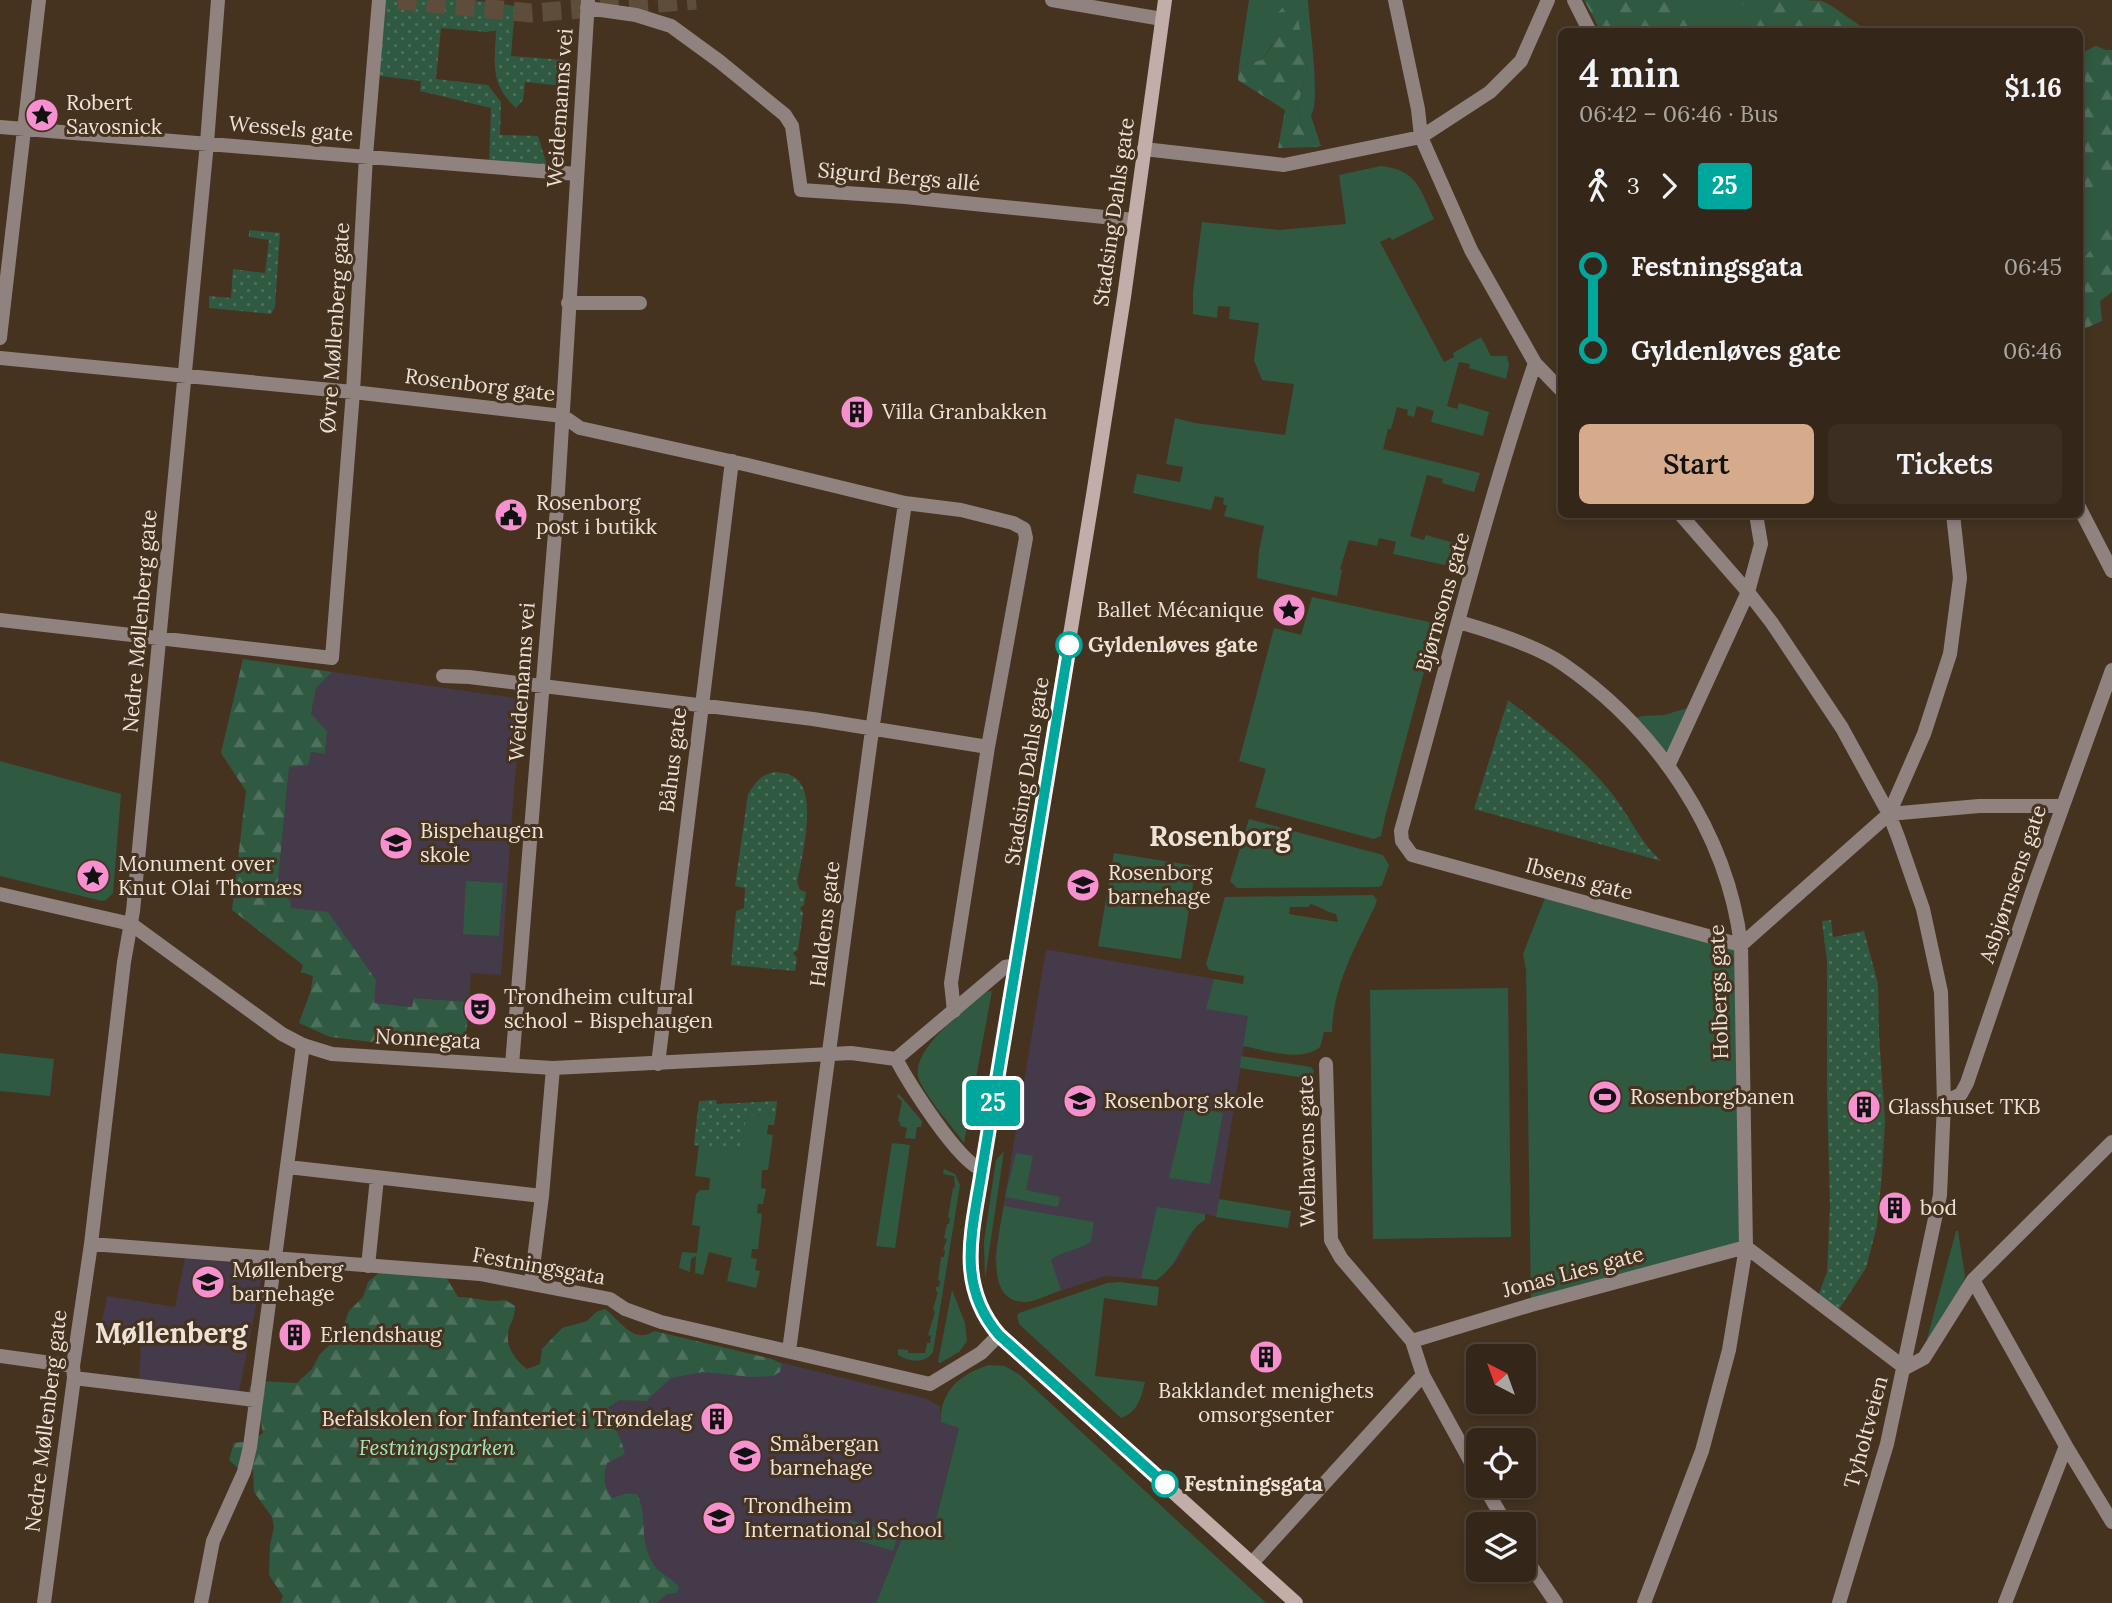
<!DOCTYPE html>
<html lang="en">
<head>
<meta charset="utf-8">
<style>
	body { margin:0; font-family:Lora,serif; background:#3c2e21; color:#f1f3f6; height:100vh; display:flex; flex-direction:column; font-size:26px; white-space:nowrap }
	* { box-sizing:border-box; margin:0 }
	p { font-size:23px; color:#a9a5a2 }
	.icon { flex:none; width:38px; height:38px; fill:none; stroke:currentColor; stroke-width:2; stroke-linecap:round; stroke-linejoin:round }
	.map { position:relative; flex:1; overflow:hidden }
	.details { position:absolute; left:1558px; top:28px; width:525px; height:490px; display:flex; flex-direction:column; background:#342618; border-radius:10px; box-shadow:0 4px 10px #0003,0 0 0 2px #4e4337 }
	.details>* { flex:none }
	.badge { padding:0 14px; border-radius:5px; font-size:24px; line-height:46px }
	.needle { width:46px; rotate:319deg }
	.buttons { position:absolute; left:1466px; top:1344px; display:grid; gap:14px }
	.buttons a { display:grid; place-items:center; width:70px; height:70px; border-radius:10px; background:#342618; box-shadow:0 4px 10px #0003,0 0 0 2px #4e4337; font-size:35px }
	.map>.badge { position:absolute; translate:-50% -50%; box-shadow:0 0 0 4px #fff }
	.legs { display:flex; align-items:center; gap:10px; height:77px; padding:0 21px; font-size:23px }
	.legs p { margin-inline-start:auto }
	.overview { display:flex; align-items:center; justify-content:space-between; height:119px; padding:0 21px }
	h1 { font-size:38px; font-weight:600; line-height:52px }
	.action { display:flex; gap:14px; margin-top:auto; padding:14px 21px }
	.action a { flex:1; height:80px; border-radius:10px; background:#d6ab8b; color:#111; font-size:28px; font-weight:600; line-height:80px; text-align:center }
	.action a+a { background:#3c2e21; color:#f1f3f6 }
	ul { padding:0 21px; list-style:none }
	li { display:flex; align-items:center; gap:24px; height:84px; font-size:26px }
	li i { display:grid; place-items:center; width:10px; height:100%; margin:0 9px; background:currentColor }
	li i::after { content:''; width:18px; height:18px; margin:-9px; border:5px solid; border-radius:50%; background:#342618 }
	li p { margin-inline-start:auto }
	li:first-child i { background:linear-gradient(#0000 50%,currentColor 0) }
	li:last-child i { background:linear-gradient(currentColor 50%,#0000 0) }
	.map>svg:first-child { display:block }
	.education { fill:#443a4a }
	.green { fill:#305942; fill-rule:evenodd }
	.forest { fill:url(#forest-firs) }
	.garden { fill:url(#garden-dots) }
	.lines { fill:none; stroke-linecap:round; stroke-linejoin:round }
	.trunk-tunnel { stroke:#5e4d3b; stroke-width:19; stroke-dasharray:19 10; stroke-linecap:butt }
	.minor { stroke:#90827f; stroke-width:14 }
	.tertiary { stroke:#90827f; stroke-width:14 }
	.secondary { stroke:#c3ada8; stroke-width:14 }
	.line-1-casing { stroke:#fff; stroke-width:16 }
	.line-1 { stroke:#00a79d; stroke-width:10 }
	.stop-1-dot { fill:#fff; stroke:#00a79d; stroke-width:3.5 }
	.labels { text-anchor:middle; stroke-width:6; stroke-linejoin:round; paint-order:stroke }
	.poi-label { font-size:21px; fill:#eee2d7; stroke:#453320; text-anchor:start }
	.street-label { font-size:21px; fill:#eee2d7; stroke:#453320 }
	.stop-label { font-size:21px; font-weight:bold; fill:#eee2d7; stroke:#453320; text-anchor:start }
	.park-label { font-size:21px; font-style:italic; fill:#9de8bc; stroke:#453320 }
	.district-label { font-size:28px; font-weight:bold; fill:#eee2d7; stroke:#453320 }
</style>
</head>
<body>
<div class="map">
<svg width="2112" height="1603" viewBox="0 0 2112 1603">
	<defs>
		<pattern id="forest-firs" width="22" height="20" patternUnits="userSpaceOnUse" patternTransform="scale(1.75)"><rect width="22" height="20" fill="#305942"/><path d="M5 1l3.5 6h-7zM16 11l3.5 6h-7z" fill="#4e715d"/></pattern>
		<pattern id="garden-dots" width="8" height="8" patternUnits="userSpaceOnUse" patternTransform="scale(1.75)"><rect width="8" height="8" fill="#305942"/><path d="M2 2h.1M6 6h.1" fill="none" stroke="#4e715d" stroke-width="1.8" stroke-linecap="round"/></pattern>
	</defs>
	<rect width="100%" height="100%" fill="#453320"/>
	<path class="education" d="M332,672L523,699L514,788L501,975L471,973L469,1002L415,998L413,1007L374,1003L277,891L289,766L311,752L325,754L327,731L311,715L316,688Z
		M1050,950L1243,984L1249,1016L1216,1217L1205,1214V1220L1198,1224L1174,1264L1156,1280L1105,1276L1027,1302L1019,1301L1004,1291L999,1282L995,1257L1043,967L1046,951Z
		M185,1258L264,1266L239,1392L139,1380L141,1344L99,1337L107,1296L175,1307Z
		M654,1331L924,1398L940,1406L941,1422L959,1427L932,1535L906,1529L876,1603H653L623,1576L591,1441Z"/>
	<path class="green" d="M1249,0H1308C1309,22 1321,100 1311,116L1321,146L1317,147L1303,130L1297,107L1308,69L1297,18L1284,7L1273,43L1262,60L1239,66Z
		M1585,0H1807L1867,31H1600Z
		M2112,50V271L2079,299V63Z
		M1381,166C1417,170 1420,189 1434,219L1392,240L1390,237L1380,242L1444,362L1454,357L1453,353L1481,337L1491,356H1507L1509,365L1506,379L1469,368L1470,364L1459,362L1447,406L1457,409L1459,403L1489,412L1483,436L1431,422L1434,411L1417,406L1414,417L1407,415L1408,410L1397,407L1391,429H1388L1383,449L1480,473L1474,492L1442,483L1443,479L1427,475L1410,536L1424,540L1426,535L1454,543L1445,565L1393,554L1396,542L1379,538L1377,546L1349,540L1340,569L1342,570L1337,596L1257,578L1259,551L1264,526L1224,516L1227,506L1223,504L1224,498L1215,496L1211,510L1133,493L1137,474L1180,482L1183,467L1166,464L1175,418L1195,423L1285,435L1294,384L1262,380L1254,360L1259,323L1229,319L1230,307L1218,306L1217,318L1193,314V292L1202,222L1279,230L1346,224L1339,175Z
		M1312,597L1429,622L1435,631L1385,817L1381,836L1374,839L1255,807L1266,769L1239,761L1274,628L1301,635Z
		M1691,707L1669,764L1627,720L1643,716L1664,715Z
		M0,761L121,794L113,893L106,900L102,901L0,876Z
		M1249,819L1383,855L1389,865L1382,885L1379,887L1237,888L1230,881Z
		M1114,853L1196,866L1181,959L1098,946Z
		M466,881L503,883L499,936L463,934Z
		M1547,893L1741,945L1746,1247L1531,1305L1526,970L1523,954Z
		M1373,895L1377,900L1375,906C1355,948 1333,985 1332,1032H1324L1320,1047C1300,1063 1266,1050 1243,1046L1248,1016L1206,1009L1214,979L1243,984L1244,976L1209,970L1206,964L1225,897ZM1310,904C1320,906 1326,912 1336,914L1338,922L1289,914L1290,907H1309Z
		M1508,988L1511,1237L1373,1239L1370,990Z
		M992,991L964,1143C950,1124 930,1102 920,1082C905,1052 967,1009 986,992Z
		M0,1053L54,1059L50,1096L0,1091Z
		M1241,1056L1311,1067L1314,1071L1312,1079L1240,1068Z
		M898,1093L922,1121L921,1127H917L915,1139L905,1138L907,1128L900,1126V1122L898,1121L902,1101L897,1097Z
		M1186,1106L1223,1113L1210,1184L1169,1178Z
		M776,1113L774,1125H768L767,1134L773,1135L768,1170H762L761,1188L766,1189L763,1204H758L757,1213L762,1214L758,1249H752L751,1258L757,1259L755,1270L760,1271L756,1288L727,1281L732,1258L709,1252L703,1275L695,1273L696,1256L691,1259L690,1272L679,1268L682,1252L697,1253L700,1226L692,1225L696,1194L700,1190H709L710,1178L695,1176L699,1145L741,1150L746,1119L754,1115Z
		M892,1143L910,1145L895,1248L876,1246Z
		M1004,1151L985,1279L984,1241L996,1160Z
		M1016,1153L1033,1156L1026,1190L1060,1197L1058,1207L1005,1197Z
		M944,1169L955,1174L960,1185L933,1352C925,1364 909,1362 898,1355V1349L908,1350V1353H925L927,1343H930L931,1336L928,1335L935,1312L933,1309L938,1292L936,1291V1287H939L940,1281L938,1280L941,1257H944L945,1250H943L947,1239L944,1238L947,1224H949L950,1218L948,1217L953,1188L955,1187L954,1176L943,1174Z
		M1219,1199L1291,1211L1288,1228L1216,1217Z
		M1004,1206L1094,1222L1091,1241C1080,1251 1062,1250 1051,1260L1061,1290C1050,1294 1035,1302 1024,1302C981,1301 1000,1230 1004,1206Z
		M1157,1207L1205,1214V1220C1183,1232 1180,1266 1156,1280L1141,1278Z
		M1956,1231H1958L1965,1276L1963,1283L1926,1343Z
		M1120,1282L1159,1287L1157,1306L1104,1298L1095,1376L1145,1382C1141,1398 1138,1412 1121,1418L1019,1324L1017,1316L1019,1313L1107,1283Z
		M952,1290L965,1323L967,1341L959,1352L940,1363L938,1362Z
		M989,1365L1005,1366L1020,1375L1266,1603H876L906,1528L932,1535L959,1428L941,1422C940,1391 960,1374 989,1365Z
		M850,1520L898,1534L893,1551L844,1536Z"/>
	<path class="forest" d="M1584,0H1687L1694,31H1601Z
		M1739,0C1753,0 1813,0 1822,1C1836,6 1862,31 1874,31H1758L1755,21Z
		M1284,6L1298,19L1308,69L1297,107L1303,130L1317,147L1278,148L1285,110L1238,80L1239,66L1262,60L1273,44L1269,22Z
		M2096,46L2106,50H2112V182L2089,188L2079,198V54Z
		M2108,220L2112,224V292L2100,301L2102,321L2079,331V265L2096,243Z
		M243,659L332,672L316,688L311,714L327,731L325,754L311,752L308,765L289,767L277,891L290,900L291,908L328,912L376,980L374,1003L412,1007L414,998L469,1002L465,1047L372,1042L330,1037L299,1023L311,990L313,976L301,972L303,965L232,910L246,791L221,753Z
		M381,1271L446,1277L458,1297C477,1297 486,1303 505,1300L515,1306C515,1320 509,1323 508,1334C506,1348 517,1362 527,1369L540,1364L542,1349L562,1328L587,1321L596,1312L605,1309C620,1320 633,1345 654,1331L772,1359L782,1364L780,1372L773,1376L751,1377L703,1372L671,1378L646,1401L619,1400L609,1407C611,1424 621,1436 625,1454L607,1463C603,1478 603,1485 612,1498L625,1494H637C649,1517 637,1539 654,1565C660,1574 672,1578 679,1587L677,1593L667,1594L657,1603H280L283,1596L269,1575L270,1545L274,1527L272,1517L254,1492L253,1470L241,1471L229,1460L234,1443L252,1441L263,1433L261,1422L253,1419L246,1404L250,1386L262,1381L297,1383L312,1369L320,1354L340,1335L349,1311L363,1297L368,1282Z"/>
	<path class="garden" d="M379,0H471L515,6L511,56L564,60L563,86L525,82L523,100L516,108C489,83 495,63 496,30L487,32L441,28L436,79L488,85L501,102L500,135L538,136L549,172L489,167L491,108L420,91L421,81L372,75Z
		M249,230L280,233L275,307L271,314L209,308V296L231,298L233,269L265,273L269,240L249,237Z
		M1508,700C1546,729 1583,757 1613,795C1630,817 1640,842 1661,861L1474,809Z
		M776,772C783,773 791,774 797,779C817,797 802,858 797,882L800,890L806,892L804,905L800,908L803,913L798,950L793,953L797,958L795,971L731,965L736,911L744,908L745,888L735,886L748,794C756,782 761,774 776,772Z
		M1831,920L1833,937L1864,931L1878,984L1879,1036L1885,1120L1882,1174L1877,1226L1866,1268L1836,1314L1817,1299L1827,1272L1830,1206L1827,1095V961L1822,921Z
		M716,1100L717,1104L777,1101L776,1113L754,1115L746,1119L741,1151L694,1145L699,1101Z"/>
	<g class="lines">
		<path class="trunk-tunnel" d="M398,0L531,13L696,0"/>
		<path class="minor" d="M1052,0L1162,19
			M1395,0L1418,109L1421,137L1471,250L1535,363L1561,390
			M1574,0L1590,32
			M587,8L636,15L671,26L719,61L785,115L792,126L801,190L905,197L1134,220
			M0,127L577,174
			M1144,149L1284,165L1421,137L1490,92L1521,61L1548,0
			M568,303H640
			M0,338L39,0
			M0,358L353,392L563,416L580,428L748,465L905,503L961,510L1013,523L1024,529L1026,538L988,747L951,983L954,1011
			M1535,363C1483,516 1445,675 1401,831L1402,841L1412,855L1741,945
			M2079,507L2112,571
			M1680,514L1748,592L1772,623L1842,728L1889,814L1898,837L1923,909L1941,992L1944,1103L1940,1195L1887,1444L1839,1603
			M0,620L332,658L353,392L366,156L379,0
			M1459,622C1490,631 1537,646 1563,664C1656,728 1727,831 1741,945L1746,1247L1729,1350L1702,1451L1644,1603
			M443,676L469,677L813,719L988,747
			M1669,764L1748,592L1761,544L1756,514
			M1889,814L1979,806H2063
			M1741,945L1889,814L1924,734L1950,654L1960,578L1953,514
			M658,1064L732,461
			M1326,1064L1331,1240L1341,1258L1412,1341L1423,1375L1479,1477
			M512,1065L557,508L588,0
			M1944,1103L1961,1094L1967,1083L2033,889L2112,670
			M288,1167L542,1196
			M91,1244L480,1274L610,1299L625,1309L661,1322L930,1384L981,1353L999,1335
			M368,1266L377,1178
			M1973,1280L2066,1446L2112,1522
			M531,1283L542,1196L553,1068
			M1412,1341L1531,1305L1746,1247L1905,1368
			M789,1351L870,745L905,503
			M0,1356L73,1366
			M1905,1368L1924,1358L1973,1280L2112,1142
			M74,1378L255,1400
			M1484,1486L1506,1524
			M1524,1556L1556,1603
			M1252,1563L1423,1375
			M44,1603L74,1378L73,1366L91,1244L124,962L133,911L207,143L218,0
			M201,1603L213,1541L244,1472L250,1447L303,1045
			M2005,1603L2066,1446"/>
		<path class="tertiary" d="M0,894L131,924L282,1034L303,1045L332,1054L553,1068L851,1053L896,1059L1005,967L1016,965
			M896,1059C910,1085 957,1160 982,1170"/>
		<path class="secondary" d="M1165,0L1124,297L1093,495L982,1170C973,1230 955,1283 999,1335L1296,1603"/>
	</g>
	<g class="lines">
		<defs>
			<path id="line-1" d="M1069,645L982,1170C973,1229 955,1284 999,1335L1165,1484"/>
		</defs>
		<use href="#line-1" class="line-1-casing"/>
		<use href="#line-1" class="line-1"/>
	</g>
	<defs>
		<symbol id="sight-disc" viewBox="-11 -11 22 22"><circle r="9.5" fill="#f790ce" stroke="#453320"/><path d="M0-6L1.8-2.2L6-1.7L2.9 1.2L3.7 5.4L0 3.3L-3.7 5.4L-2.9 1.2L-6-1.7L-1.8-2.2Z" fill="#111"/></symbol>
		<symbol id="building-disc" viewBox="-11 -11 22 22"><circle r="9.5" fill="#f790ce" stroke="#453320"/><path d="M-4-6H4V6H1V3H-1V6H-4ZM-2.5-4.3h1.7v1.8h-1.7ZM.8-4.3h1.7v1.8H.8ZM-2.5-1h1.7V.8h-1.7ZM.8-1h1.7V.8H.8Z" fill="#111"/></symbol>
		<symbol id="civic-disc" viewBox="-11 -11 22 22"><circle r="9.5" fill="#f790ce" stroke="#453320"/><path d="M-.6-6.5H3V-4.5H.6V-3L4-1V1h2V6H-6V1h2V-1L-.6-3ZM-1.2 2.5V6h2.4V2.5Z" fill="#111"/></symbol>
		<symbol id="school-disc" viewBox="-11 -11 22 22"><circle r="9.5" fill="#f790ce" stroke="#453320"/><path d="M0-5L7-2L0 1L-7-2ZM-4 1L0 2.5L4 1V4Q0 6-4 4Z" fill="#111"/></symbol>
		<symbol id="theatre-disc" viewBox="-11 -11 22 22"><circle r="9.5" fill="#f790ce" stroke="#453320"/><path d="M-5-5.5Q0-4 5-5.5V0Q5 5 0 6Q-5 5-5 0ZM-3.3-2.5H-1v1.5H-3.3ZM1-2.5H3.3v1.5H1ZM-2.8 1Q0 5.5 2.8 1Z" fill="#111"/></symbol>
		<symbol id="stadium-disc" viewBox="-11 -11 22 22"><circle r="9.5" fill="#f790ce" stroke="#453320"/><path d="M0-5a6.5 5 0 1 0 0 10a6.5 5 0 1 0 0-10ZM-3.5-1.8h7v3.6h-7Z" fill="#111"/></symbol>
	</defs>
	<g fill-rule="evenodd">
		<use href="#sight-disc" x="23" y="96" width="38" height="38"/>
		<use href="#building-disc" x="838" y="393" width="38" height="38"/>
		<use href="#civic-disc" x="492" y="496" width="38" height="38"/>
		<use href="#sight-disc" x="1270" y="591" width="38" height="38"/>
		<use href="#school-disc" x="377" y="824" width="38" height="38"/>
		<use href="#sight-disc" x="74" y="857" width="38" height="38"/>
		<use href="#school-disc" x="1064" y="866" width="38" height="38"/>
		<use href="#theatre-disc" x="461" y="990" width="38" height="38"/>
		<use href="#stadium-disc" x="1586" y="1078" width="38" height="38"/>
		<use href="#school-disc" x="1061" y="1082" width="38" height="38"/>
		<use href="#building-disc" x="1845" y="1088" width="38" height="38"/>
		<use href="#building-disc" x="1876" y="1189" width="38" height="38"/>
		<use href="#school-disc" x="189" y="1263" width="38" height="38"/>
		<use href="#building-disc" x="276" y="1316" width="38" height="38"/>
		<use href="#building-disc" x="1247" y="1338" width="38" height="38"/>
		<use href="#building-disc" x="698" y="1400" width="38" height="38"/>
		<use href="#school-disc" x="726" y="1437" width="38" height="38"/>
		<use href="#school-disc" x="700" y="1499" width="38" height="38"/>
	</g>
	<g class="stop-1-dot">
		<circle cx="1069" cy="645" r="12"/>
		<circle cx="1165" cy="1484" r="12"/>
	</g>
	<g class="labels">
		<g class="poi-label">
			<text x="66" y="110">Robert<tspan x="66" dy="24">Savosnick</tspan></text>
			<text x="882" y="419">Villa Granbakken</text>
			<text x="536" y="510">Rosenborg<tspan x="536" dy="24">post i butikk</tspan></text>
			<text x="1264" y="617" text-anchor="end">Ballet Mécanique</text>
			<text x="420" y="838">Bispehaugen<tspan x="420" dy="24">skole</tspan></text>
			<text x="118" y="871">Monument over<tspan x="118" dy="24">Knut Olai Thornæs</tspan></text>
			<text x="1108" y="880">Rosenborg<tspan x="1108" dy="24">barnehage</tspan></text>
			<text x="504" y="1004">Trondheim cultural<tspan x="504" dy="24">school - Bispehaugen</tspan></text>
			<text x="1630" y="1104">Rosenborgbanen</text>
			<text x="1104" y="1108">Rosenborg skole</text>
			<text x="1888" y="1114">Glasshuset TKB</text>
			<text x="1920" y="1215">bod</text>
			<text x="232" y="1277">Møllenberg<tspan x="232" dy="24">barnehage</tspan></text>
			<text x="320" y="1342">Erlendshaug</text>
			<text x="1266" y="1398" text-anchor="middle">Bakklandet menighets<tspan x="1266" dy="24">omsorgsenter</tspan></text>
			<text x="692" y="1426" text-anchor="end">Befalskolen for Infanteriet i Trøndelag</text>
			<text x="770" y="1451">Småbergan<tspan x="770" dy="24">barnehage</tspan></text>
			<text x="744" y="1513">Trondheim<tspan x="744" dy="24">International School</tspan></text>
		</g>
		<g class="street-label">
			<text transform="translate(560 108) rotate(-86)" y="7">Weidemanns vei</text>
			<text transform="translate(291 129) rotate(5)" y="7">Wessels gate</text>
			<text transform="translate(899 177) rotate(5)" y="7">Sigurd Bergs allé</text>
			<text transform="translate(1114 212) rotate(-82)" y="7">Stadsing Dahls gate</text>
			<text transform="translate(335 328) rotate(-86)" y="7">Øvre Møllenberg gate</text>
			<text transform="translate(480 385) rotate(7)" y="7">Rosenborg gate</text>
			<text transform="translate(1443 602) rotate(-74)" y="7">Bjørnsons gate</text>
			<text transform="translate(140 621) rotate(-85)" y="7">Nedre Møllenberg gate</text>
			<text transform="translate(522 682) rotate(-86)" y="7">Weidemanns vei</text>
			<text transform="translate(673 760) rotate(-83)" y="7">Båhus gate</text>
			<text transform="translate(1027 771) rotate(-81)" y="7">Stadsing Dahls gate</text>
			<text transform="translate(1579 879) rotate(15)" y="7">Ibsens gate</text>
			<text transform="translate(2013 884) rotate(-71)" y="7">Asbjørnsens gate</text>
			<text transform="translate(825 924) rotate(-83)" y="7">Haldens gate</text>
			<text transform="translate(1719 992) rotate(-92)" y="7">Holbergs gate</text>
			<text transform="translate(428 1039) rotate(3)" y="7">Nonnegata</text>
			<text transform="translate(1307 1151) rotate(-91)" y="7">Welhavens gate</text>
			<text transform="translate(539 1266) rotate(10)" y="7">Festningsgata</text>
			<text transform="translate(1573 1272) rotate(-15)" y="7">Jonas Lies gate</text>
			<text transform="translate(46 1421) rotate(-83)" y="7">Nedre Møllenberg gate</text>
			<text transform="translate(1866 1432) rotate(-75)" y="7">Tyholtveien</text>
		</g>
		<g class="stop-label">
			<text x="1088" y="652">Gyldenløves gate</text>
			<text x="1184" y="1491">Festningsgata</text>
		</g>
		<g class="park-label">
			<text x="437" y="1455">Festningsparken</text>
		</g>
		<g class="district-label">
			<text x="1220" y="846">Rosenborg</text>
			<text x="171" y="1343">Møllenberg</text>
		</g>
	</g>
</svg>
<div class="buttons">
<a><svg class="needle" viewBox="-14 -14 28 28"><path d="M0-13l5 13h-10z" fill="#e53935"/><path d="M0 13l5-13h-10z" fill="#a9a5a2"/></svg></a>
<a><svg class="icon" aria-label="locate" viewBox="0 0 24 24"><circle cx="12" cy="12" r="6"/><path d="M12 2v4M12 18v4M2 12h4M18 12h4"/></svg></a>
<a><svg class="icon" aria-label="layers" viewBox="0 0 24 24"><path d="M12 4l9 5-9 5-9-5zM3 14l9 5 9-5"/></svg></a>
</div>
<b class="badge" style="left:993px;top:1103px;background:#00a79d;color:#fff">25</b>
<section class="details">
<div class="overview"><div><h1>4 min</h1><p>06:42 – 06:46 · Bus</p></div><b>$1.16</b></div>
<div class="legs"><svg class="icon" aria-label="walk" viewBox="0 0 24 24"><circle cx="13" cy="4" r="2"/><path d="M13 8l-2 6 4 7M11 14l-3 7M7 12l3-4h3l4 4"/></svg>3<svg class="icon" aria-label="forward" viewBox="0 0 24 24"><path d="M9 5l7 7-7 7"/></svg><b class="badge" style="background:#00a79d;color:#fff">25</b></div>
<ul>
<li><i style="color:#00a79d"></i><b>Festningsgata</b><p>06:45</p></li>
<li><i style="color:#00a79d"></i><b>Gyldenløves gate</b><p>06:46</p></li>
</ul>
<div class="action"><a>Start</a><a>Tickets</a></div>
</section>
</div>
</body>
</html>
